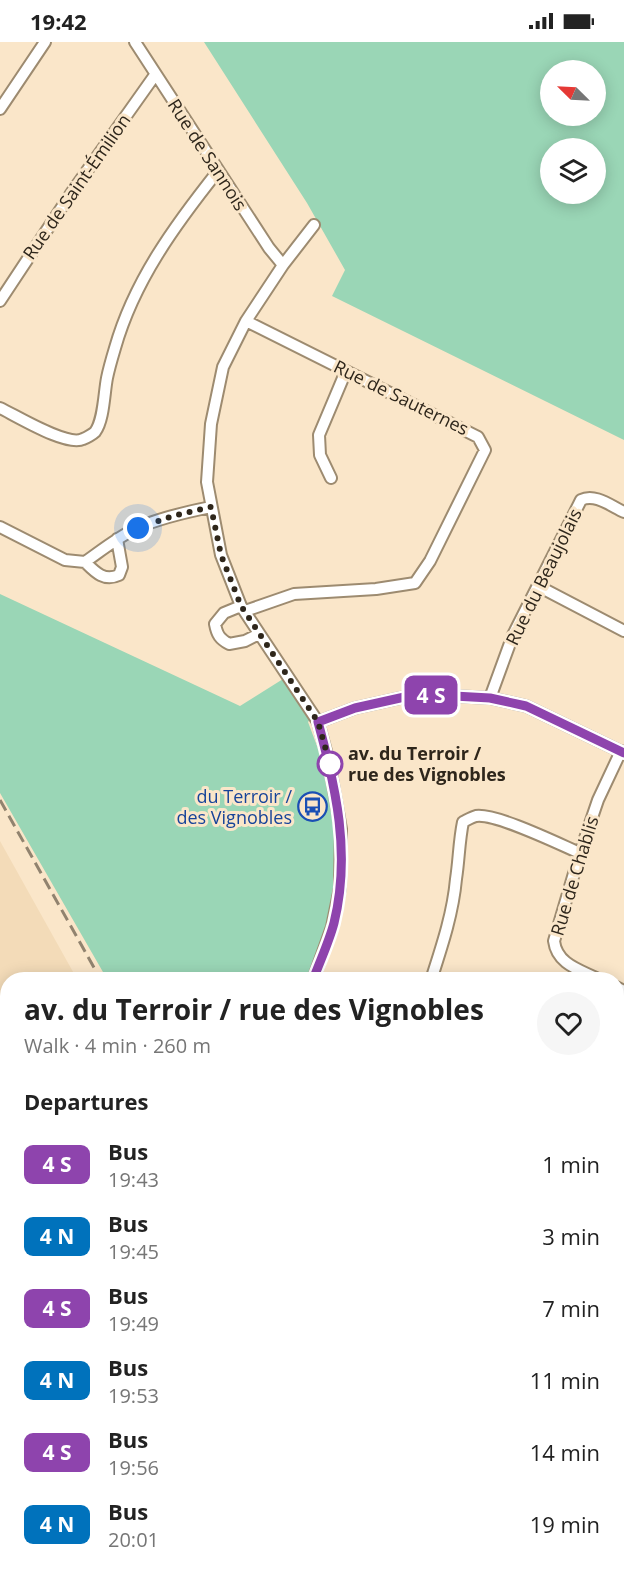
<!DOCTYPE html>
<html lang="en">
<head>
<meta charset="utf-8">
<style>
	body { margin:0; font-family:"Open Sans",sans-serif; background:#f6f6f6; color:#222; height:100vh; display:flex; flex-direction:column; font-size:22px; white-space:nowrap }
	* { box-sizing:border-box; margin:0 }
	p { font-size:20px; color:#767676 }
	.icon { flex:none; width:33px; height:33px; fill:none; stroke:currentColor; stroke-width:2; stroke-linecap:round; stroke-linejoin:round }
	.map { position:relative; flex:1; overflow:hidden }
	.details { position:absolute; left:0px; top:930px; width:624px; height:600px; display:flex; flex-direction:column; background:#fff; border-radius:24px 24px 0 0; box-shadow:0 3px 15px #0003 }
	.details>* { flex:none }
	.badge { padding:0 12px; border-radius:9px; font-size:21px; line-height:39px }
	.needle { width:39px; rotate:294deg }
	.buttons { position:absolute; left:540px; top:18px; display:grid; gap:12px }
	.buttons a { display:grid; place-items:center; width:66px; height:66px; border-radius:50%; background:#fff; box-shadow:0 3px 15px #0003; font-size:30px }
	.you { position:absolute; width:30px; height:30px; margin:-15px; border:4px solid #fff; border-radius:50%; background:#1a73e8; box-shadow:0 0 0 9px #1a73e833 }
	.map>.badge { position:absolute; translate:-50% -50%; box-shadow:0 0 0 3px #fff }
	h2 { padding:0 24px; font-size:22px; line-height:54px }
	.round { display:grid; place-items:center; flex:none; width:63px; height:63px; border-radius:32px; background:#f6f6f6 }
	.headline { display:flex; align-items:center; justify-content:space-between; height:102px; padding:0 24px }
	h1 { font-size:28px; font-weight:700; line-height:45px }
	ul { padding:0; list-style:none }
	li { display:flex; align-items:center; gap:18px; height:72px; padding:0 24px }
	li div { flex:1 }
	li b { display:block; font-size:22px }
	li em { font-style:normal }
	li .badge { min-width:66px; font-weight:700; text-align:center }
	.status { display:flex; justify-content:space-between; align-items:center; height:42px; padding:0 30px; background:#fff; direction:ltr }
	.status svg { height:16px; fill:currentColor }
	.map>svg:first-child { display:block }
	.built { fill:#f3dbb8 }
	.green { fill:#9ad6b6; fill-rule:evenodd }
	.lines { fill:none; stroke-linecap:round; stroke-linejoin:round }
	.street-casing { stroke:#9d8b70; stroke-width:14 }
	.street { stroke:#fff; stroke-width:10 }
	.rail { stroke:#91836f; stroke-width:3; stroke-dasharray:12 6; stroke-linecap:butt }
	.line-casing { stroke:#fff; stroke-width:14 }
	.line { stroke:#8e44ad; stroke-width:9 }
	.walk { stroke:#2e261b; stroke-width:6; stroke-dasharray:0 10.8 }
	.stop-dot { fill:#fff; stroke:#8e44ad; stroke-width:3 }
	.labels { text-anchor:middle; stroke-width:6; stroke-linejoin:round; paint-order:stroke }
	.street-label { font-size:18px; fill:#2e261b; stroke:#fae6c9 }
	.stop-label { font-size:18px; font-weight:bold; fill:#2e261b; stroke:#fae6c9; text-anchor:start }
	.transit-label { font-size:18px; fill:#164399; stroke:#fae6c9; text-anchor:end }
</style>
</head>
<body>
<div class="status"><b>19:42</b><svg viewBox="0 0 49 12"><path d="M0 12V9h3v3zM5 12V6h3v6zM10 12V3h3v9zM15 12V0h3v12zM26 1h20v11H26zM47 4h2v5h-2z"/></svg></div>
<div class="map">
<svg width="624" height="1530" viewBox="0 0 624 1530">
	<rect width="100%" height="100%" fill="#fae6c9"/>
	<path class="built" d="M0,799L77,937L8,938V1522H415L419,1530H0Z"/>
	<path class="green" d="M204,0H624V398L332,254L345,228L307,161ZM550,28H596V74H550ZM550,106H596V152H550Z
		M0,552L240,664L283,637L313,674L308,680L337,757L336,815L330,878L312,937H107L0,751Z"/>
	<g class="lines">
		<defs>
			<path id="street" d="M135,0L269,206L283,223
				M0,67L45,0
				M0,259L72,150L155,33
				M0,366C17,374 67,405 83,397C86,396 93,392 95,390C104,378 104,351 107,336C109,326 112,316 115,306C134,239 175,183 218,129
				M331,436L320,413L319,393L346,329
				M0,485L65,518L85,520C102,508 118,495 137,486C160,476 186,470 211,465
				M85,520C95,530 104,540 119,533L122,525L117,497
				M538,544L624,589
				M241,564L224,571L215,582C217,593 220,597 229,602L245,599L259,592
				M245,569L294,552L376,547L415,541L430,519L485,408L478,395L246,279
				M490,656L513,593L581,458C595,451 611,464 624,470
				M318,680L355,666L418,652L490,656L526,664L624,711
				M313,938L332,885L340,846L341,787L329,720L318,680L241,564L221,513L207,440L211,382L223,325L246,279L283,223L314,183
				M431,938C442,904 453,871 456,837C459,818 459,799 463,780C467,778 472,775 476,774C496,771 559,802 580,811
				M600,938C581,928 557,923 554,899L580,811L598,758L621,709
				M616,945L624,949
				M616,979L624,963
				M0,1052L8,1065
				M616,1186L624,1189
				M0,1231L8,1228
				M616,1292L624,1283
				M616,1428L624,1431
				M140,1522L142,1530"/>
		</defs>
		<use href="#street" class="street-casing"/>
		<use href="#street" class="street"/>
		<path class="rail" d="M0,758L101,938
			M429,1522L433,1530"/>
	</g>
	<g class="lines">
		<defs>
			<path id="line" d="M313,938C320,919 329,900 334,881C351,812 336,746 318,680L355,666L418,652L490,656L526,664L624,711"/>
		</defs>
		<use href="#line" class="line-casing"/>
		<use href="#line" class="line"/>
		<path class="walk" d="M138,486L173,474L211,465L221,513L241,564L318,680L330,722"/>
	</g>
	<defs>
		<symbol id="bus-ring" viewBox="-11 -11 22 22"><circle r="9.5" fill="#fae6c9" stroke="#1a4fb4" stroke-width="1.5"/><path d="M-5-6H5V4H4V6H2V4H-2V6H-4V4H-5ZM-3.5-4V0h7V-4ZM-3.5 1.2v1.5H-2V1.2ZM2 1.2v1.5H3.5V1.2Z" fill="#1a4fb4"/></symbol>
	</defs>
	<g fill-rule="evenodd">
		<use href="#bus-ring" x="296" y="748" width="33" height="33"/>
	</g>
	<circle class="stop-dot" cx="330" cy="722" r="12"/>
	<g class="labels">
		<g class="street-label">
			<text transform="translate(207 113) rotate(57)" y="6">Rue de Sannois</text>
			<text transform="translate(77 145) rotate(-55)" y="6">Rue de Saint-Émilion</text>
			<text transform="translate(401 356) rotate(26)" y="6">Rue de Sauternes</text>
			<text transform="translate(544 535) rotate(-64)" y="6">Rue du Beaujolais</text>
			<text transform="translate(575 834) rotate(-73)" y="6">Rue de Chablis</text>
		</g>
		<g class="stop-label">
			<text x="348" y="718">av. du Terroir /<tspan x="348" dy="21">rue des Vignobles</tspan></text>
		</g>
		<g class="transit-label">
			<text x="292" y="761">du Terroir /<tspan x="292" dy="21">des Vignobles</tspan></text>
		</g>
	</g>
</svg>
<div class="buttons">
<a><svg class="needle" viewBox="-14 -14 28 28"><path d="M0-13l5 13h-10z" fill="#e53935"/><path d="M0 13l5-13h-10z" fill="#767676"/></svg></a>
<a><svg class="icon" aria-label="layers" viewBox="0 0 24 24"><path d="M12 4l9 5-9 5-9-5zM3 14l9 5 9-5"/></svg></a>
</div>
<div class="you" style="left:138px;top:486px"></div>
<b class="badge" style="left:431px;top:653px;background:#8e44ad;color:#fff">4 S</b>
<section class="details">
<div class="headline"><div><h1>av. du Terroir / rue des Vignobles</h1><p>Walk · 4 min · 260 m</p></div><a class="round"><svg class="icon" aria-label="heart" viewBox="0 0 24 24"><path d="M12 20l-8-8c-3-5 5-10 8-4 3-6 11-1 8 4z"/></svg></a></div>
<h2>Departures</h2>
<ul>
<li><span class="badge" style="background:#8e44ad;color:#fff">4 S</span><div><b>Bus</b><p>19:43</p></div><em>1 min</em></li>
<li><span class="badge" style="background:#0072bc;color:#fff">4 N</span><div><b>Bus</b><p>19:45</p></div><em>3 min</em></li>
<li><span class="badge" style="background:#8e44ad;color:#fff">4 S</span><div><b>Bus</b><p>19:49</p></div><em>7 min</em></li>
<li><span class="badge" style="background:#0072bc;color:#fff">4 N</span><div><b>Bus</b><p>19:53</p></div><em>11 min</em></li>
<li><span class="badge" style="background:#8e44ad;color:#fff">4 S</span><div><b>Bus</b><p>19:56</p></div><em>14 min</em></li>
<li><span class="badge" style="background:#0072bc;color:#fff">4 N</span><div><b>Bus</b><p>20:01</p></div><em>19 min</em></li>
</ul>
</section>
</div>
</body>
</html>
